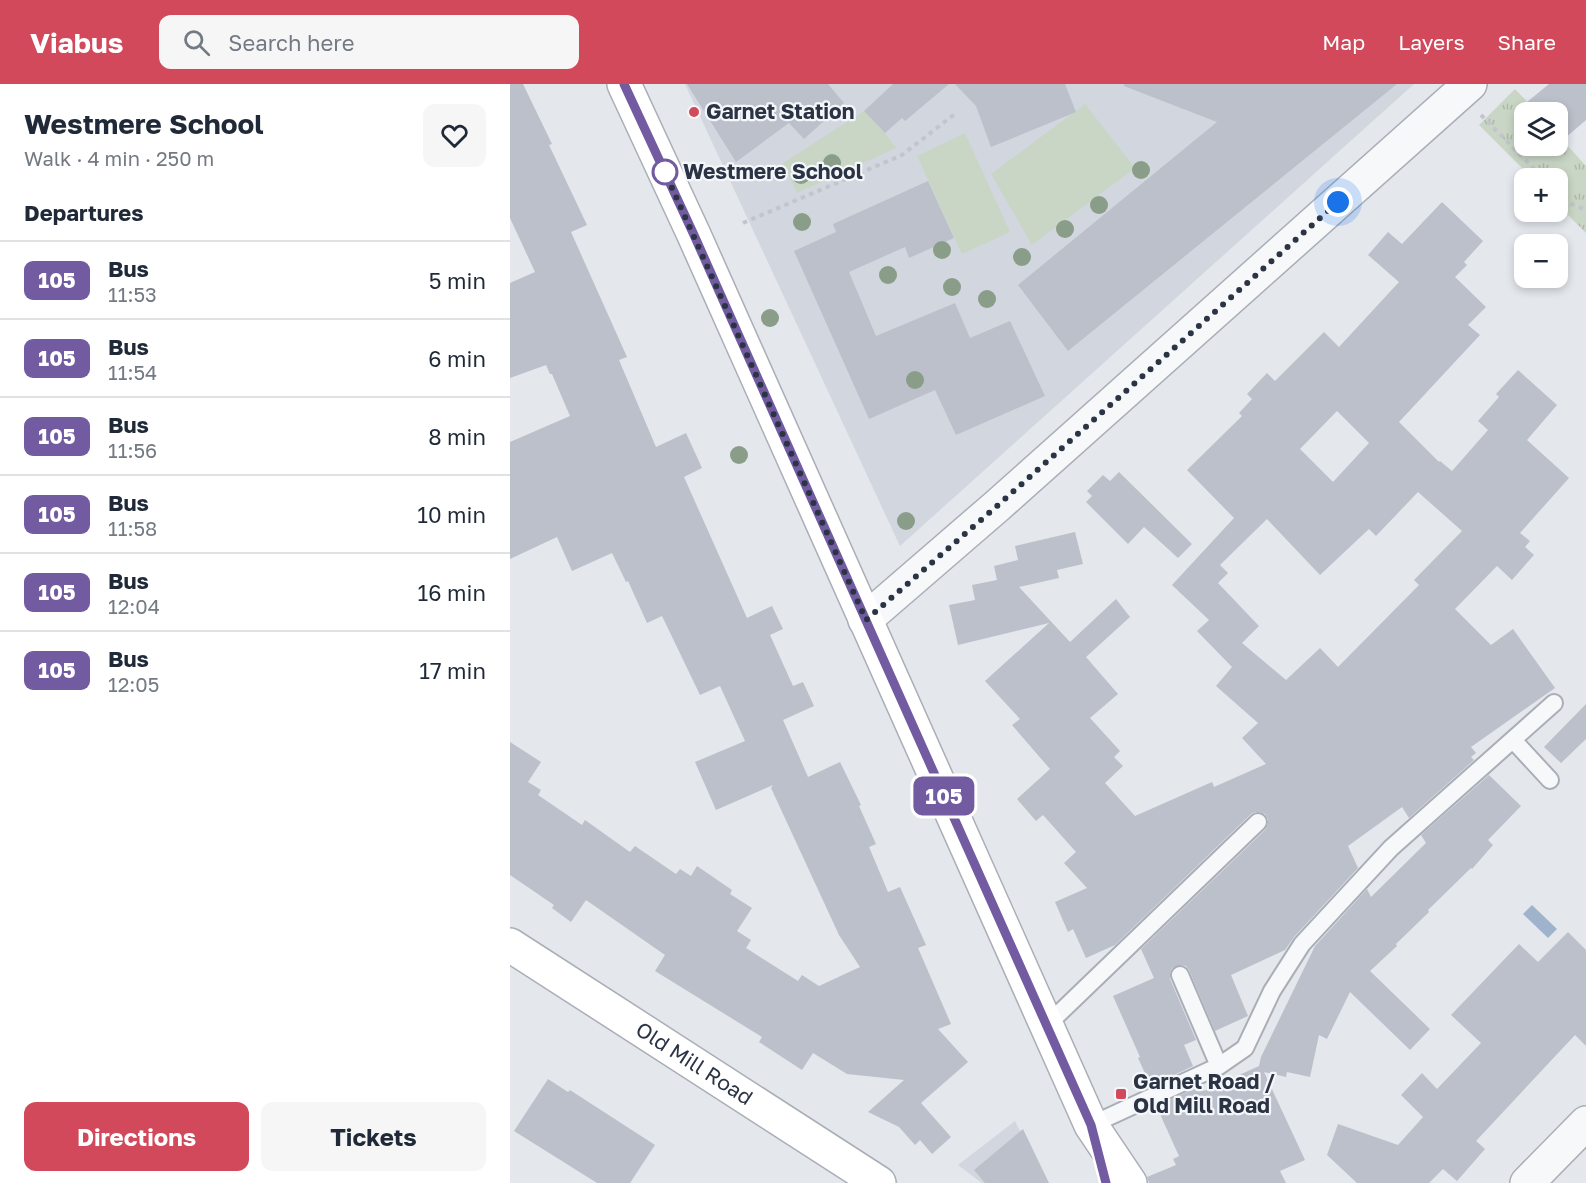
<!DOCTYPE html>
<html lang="en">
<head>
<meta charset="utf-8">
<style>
	body { margin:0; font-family:"Golos Text",sans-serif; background:#f6f6f7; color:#1f2937; height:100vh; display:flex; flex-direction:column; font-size:22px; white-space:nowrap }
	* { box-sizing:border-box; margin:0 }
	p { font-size:20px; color:#747a83 }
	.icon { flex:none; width:33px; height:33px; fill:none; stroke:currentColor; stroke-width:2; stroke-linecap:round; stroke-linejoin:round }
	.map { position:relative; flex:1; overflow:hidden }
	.details { display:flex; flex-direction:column; background:#fff; width:510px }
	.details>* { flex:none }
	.badge { padding:0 12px; border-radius:9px; font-size:21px; line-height:39px }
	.controls { position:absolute; left:1004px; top:18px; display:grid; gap:12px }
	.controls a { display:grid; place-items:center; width:54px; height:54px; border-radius:12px; background:#fff; box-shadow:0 3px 9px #0003; font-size:30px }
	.you { position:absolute; width:30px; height:30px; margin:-15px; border:4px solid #fff; border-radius:50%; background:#1a73e8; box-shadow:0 0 0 9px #1a73e833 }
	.map>.badge { position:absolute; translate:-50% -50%; box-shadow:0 0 0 3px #fff }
	h2 { padding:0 24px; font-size:22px; line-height:54px }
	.round { display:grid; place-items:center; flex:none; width:63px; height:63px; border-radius:12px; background:#f6f6f7 }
	.head { display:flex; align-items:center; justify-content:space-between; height:102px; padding:0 24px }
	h1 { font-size:28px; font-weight:700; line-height:45px }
	.primary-button { display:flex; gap:12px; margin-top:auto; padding:12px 24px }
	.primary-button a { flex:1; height:69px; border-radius:12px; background:#d1495b; color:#fff; font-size:24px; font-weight:700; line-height:69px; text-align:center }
	.primary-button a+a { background:#f6f6f7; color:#1f2937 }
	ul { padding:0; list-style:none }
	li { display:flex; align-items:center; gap:18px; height:78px; padding:0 24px; border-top:2px solid #e0e1e3 }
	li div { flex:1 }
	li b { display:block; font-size:22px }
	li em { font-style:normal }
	li .badge { min-width:66px; font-weight:700; text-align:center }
	header { display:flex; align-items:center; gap:36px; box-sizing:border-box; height:84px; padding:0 30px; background:#d1495b; color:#fff }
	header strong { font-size:28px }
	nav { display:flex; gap:33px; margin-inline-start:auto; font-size:21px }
	.search { width:420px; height:54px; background:#f6f6f7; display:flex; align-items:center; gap:15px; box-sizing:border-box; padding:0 21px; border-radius:12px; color:#747a83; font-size:22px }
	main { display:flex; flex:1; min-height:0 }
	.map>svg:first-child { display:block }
	.built { fill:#d2d6de }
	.grass { fill:#c9d6c5 }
	.park { fill:url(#park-tufts) }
	.water { fill:#9fb4cc }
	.building { fill:#bbc0ca; fill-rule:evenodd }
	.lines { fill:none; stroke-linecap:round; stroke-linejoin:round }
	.lane-casing { stroke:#a9aeb7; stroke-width:20 }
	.street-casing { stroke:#a9aeb7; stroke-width:36 }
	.secondary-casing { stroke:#a9aeb7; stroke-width:36 }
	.path { stroke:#c2c5cb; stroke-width:4; stroke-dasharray:4.5 4.5; stroke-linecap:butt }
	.lane { stroke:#f7f8fa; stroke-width:16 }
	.street { stroke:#f7f8fa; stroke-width:33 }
	.secondary { stroke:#fff; stroke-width:33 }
	.tree { fill:#899d89 }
	.line-casing { stroke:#fff; stroke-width:14 }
	.line { stroke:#725ba1; stroke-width:9 }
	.walk { stroke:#2b3445; stroke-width:6; stroke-dasharray:0 10.8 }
	.poi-dot { fill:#d1495b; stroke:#f4f6f9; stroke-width:2 }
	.stop-dot { fill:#fff; stroke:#725ba1; stroke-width:3 }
	.labels { text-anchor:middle; stroke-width:4.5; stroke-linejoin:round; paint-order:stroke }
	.poi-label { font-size:21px; font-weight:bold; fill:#2b3445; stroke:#f4f6f9; text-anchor:start }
	.stop-label { font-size:21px; font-weight:bold; fill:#2b3445; stroke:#f4f6f9; text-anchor:start }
	.street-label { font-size:21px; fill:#2b3445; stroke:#f4f6f9 }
</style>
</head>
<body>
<header>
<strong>Viabus</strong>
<div class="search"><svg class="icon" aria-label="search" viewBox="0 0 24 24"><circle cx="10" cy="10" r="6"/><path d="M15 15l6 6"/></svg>Search here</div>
<nav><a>Map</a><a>Layers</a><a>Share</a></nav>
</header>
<main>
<section class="details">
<div class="head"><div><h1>Westmere School</h1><p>Walk · 4 min · 250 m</p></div><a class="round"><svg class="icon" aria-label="heart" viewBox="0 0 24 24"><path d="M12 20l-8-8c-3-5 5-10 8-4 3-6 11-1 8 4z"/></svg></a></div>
<h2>Departures</h2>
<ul>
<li><span class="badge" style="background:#725ba1;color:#fff">105</span><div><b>Bus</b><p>11:53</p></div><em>5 min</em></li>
<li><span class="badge" style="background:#725ba1;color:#fff">105</span><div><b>Bus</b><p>11:54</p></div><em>6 min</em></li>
<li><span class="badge" style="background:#725ba1;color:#fff">105</span><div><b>Bus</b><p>11:56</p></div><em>8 min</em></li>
<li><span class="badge" style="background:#725ba1;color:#fff">105</span><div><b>Bus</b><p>11:58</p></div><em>10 min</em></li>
<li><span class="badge" style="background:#725ba1;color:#fff">105</span><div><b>Bus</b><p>12:04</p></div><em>16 min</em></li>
<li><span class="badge" style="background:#725ba1;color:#fff">105</span><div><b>Bus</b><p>12:05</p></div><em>17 min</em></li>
</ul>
<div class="primary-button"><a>Directions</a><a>Tickets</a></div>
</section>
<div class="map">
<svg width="1076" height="1099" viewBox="0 0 1076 1099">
	<defs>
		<pattern id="park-tufts" width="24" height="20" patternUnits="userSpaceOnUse" patternTransform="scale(1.5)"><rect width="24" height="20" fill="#c9d6c5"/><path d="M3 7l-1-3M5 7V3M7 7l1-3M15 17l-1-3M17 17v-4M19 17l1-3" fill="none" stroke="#adb8ab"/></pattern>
	</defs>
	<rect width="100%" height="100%" fill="#e4e7ec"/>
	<path class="built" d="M175,0H904L390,462Z
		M505,1037L536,1099H472L448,1081Z"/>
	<path class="grass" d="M575,20L625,84L522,161L481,90Z
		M354,27L375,49L386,64L287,109L273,79Z
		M455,49L500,148L452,170L407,72Z"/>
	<path class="park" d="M1005,5L1027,28H1014V62H1047V50L1076,82V149L1047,120V94H1022L969,41Z"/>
	<path class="water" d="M1022,821L1047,845L1038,854L1013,830Z"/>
	<path class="building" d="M0,0H13L42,60L39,61L77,141L61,148L117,273L109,276L146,363L176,349L192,384L174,393L237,534L262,522L273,545L260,551L283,602L293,598L304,622L273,636L298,693L330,678L351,721L349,722L366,760L359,763L378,808L390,803L416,861L408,864L441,940L428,945L458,978L411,1019L441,1053L422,1070L410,1056L405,1061L389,1043L358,1028L394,996L337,990L303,969L292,986L249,958L252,953L145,887L155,871L76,816L61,838L42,824L44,821L0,791V658L31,678L18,698L31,706L28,711L72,741L75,736L120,768L125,762L166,790L170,785L181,792L187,782L222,806L220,810L242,824L227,847L241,856L236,864L288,897L292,891L309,902L350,883L329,851L261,704L263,701L206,726L185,678L235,657L210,602L190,611L152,532L137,539L118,497L116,498L102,469L62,487L47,453L0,475V358L60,332L42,290H40L36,281L0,294V199L25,188L0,134Z
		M177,0H318L334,19L294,55L279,39L226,78Z
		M383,0H439L395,37L392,34L375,49L354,27Z
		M445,0H555L566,28L481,63L466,22Z
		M614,0H887L558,267L508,201L707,38L614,2Z
		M1039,0H1076V36L1047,61V28H1005Z
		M418,97L444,154L399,174L395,163L339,188L366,252L445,219L460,254L500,237L535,312L446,351L425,306L359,335L284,167L326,148L323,140Z
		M932,118L973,157L954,178L957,181L945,193L976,223L958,241L970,251L889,338L929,378L930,377L942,387L978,346L968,337L989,313L986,310L1008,286L1047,321L1017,356L1059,394L1010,449L1020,457L1015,463L1024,471L1002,496L987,482L945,525L981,561L1003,545L1045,604L961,663L966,669L961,673L964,676L899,734L892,723L838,762L848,784L784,853L775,866L721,891L738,932L705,947L679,886L676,882L671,881L662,884L660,889V895L686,956L674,961L683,982L641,1002L628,974L630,973L603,912L644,894L631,865L755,746L758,740V735L755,730L750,728H745L741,730L605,861L576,874L563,845L558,848L545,818L577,804L554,779L566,768L533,731L526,737L507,715L540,685L502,641L510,635L475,597L539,539L448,561L439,521L465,516L462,501L487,496L484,482L508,476L505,462L565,448L573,480L547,486L549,494L509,503L560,558L606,515L620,533L576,573L608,610L580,634L610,667L604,673L613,682L595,699L625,732L702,698L704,703L756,680L732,654L748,639L706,602L722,583L687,547L699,536L662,501L724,434L677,386L732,332L729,329L742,315L737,310L757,289L765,297L814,248L829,263L889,198L858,171L878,148L892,160ZM827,327L859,359L823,398L790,365ZM908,408L952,447L904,496L909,501L828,583L810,564L776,596L732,559L749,542L708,499L718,489L710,481L757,435L810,491L859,445L866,452Z
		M609,388L682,460L668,474L634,443L618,460L576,418L582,412L577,407L593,391L600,397Z
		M1076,620V655L1051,679L1034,663Z
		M979,691L1011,722L978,756L983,761L962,785L961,784L918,826L919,828L886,860L887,862L860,887L920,945L900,966L840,908L817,955L809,951L800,993L777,988L776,993L754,988L795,1076L770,1087L776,1099H639L637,1093L666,1081L663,1075L669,1072L649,1028L652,1027L649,1021L692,1001L694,1007L749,982L751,973L805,862L857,805L861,813L916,759L911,751Z
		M1058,848L1076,866V962L1065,951L966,1057L975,1065L947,1097L933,1085L919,1099H847L817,1071L828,1040L888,1061L913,1033L891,1011L912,989L927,1005L971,959L941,931L1009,860L1028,878Z
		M38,995L58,1008L60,1006L63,1008L145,1061L120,1099H87L4,1047Z
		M513,1045L539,1099H475L464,1086Z"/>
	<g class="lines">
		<defs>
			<path id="lane" d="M1003,656L1040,696
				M670,891L709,982
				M537,941L748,738
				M581,1041L709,982L735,964L762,907L792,860L881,764L1044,619"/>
			<path id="street" d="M355,536L487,422L960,0
				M1017,1099L1076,1039"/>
			<g id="secondary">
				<path d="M114,0L184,151L581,1041L620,1099"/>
				<path id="s1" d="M0,861L369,1099"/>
			</g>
		</defs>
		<use href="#lane" class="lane-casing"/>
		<use href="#street" class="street-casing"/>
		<use href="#secondary" class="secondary-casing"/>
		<path class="path" d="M971,31L1033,94
			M1047,108L1055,117L1076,126
			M233,139L392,71L446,29"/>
		<use href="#lane" class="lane"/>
		<use href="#street" class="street"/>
		<use href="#secondary" class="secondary"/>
	</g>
	<g class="tree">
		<circle cx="322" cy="79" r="9"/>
		<circle cx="631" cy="86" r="9"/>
		<circle cx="291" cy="91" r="9"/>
		<circle cx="589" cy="121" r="9"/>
		<circle cx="292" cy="138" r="9"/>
		<circle cx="555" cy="145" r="9"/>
		<circle cx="432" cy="166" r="9"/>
		<circle cx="512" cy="173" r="9"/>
		<circle cx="378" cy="191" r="9"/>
		<circle cx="442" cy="203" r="9"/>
		<circle cx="477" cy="215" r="9"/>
		<circle cx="260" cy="234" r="9"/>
		<circle cx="405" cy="296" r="9"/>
		<circle cx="229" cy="371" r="9"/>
		<circle cx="396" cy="437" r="9"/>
	</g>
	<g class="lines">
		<defs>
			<path id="line" d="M114,0L184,151L581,1041L596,1099"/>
		</defs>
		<use href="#line" class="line-casing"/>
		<use href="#line" class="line"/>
		<path class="walk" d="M155,88L154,86L356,536L487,422L828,118"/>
	</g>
	<g class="poi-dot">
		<circle cx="184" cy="28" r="6"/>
		<rect x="605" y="1004" width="12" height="12" rx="3"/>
	</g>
	<circle class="stop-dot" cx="155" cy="88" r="12"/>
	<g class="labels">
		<g class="poi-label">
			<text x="196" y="35">Garnet Station</text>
			<text x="623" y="1005">Garnet Road /<tspan x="623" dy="24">Old Mill Road</tspan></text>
		</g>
		<g class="stop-label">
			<text x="173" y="95">Westmere School</text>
		</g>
		<g class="street-label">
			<text dy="7" stroke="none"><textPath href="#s1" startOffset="219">Old Mill Road</textPath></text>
		</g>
	</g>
</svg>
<div class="controls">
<a><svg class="icon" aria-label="layers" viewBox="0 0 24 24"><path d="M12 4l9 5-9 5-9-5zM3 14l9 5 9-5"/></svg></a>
<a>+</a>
<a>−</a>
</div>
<div class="you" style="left:828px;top:118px"></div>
<b class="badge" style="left:434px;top:712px;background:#725ba1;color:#fff">105</b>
</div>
</main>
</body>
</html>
